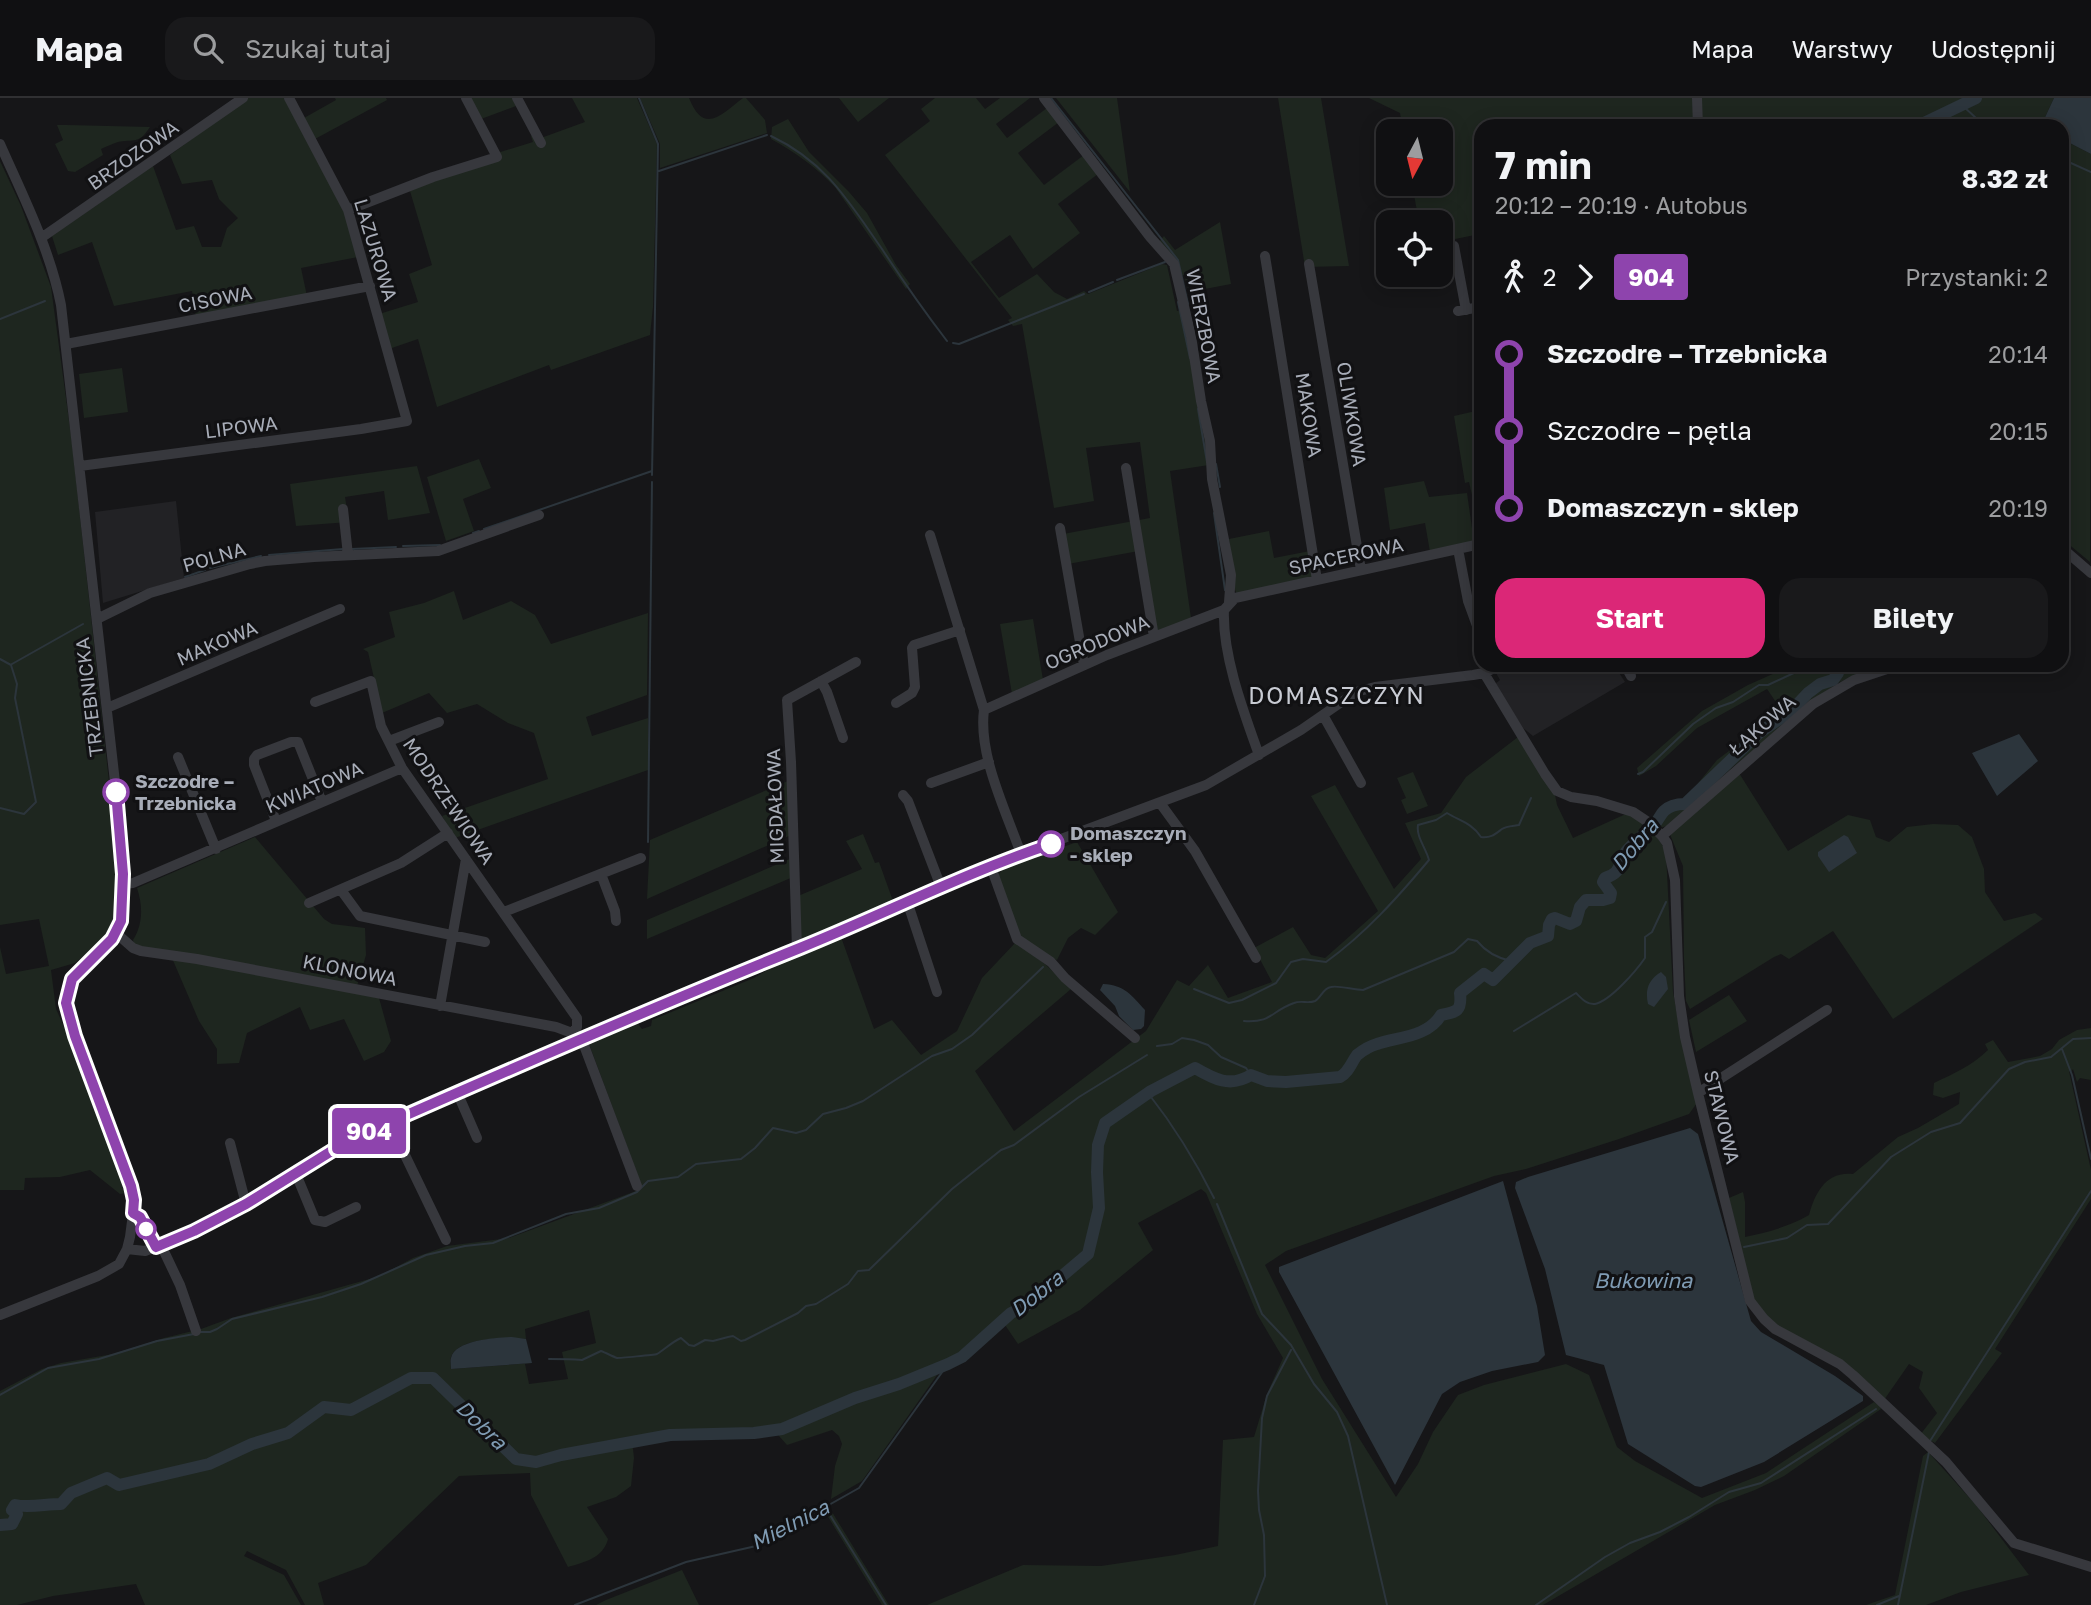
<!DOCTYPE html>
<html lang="pl">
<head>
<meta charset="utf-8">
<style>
	body { margin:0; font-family:"Golos Text",sans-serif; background:#19191b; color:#f1f3f6; height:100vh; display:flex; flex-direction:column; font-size:26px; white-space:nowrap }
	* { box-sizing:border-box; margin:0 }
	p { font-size:23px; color:#9c9d9f }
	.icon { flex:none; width:38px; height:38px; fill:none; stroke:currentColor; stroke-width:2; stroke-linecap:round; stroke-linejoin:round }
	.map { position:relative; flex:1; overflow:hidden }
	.panel { position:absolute; left:1474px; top:21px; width:595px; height:553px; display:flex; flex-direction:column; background:#101012; border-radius:21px; box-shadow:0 4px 18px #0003,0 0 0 2px #303032 }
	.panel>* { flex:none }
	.badge { padding:0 14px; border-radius:5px; font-size:24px; line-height:46px }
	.needle { width:46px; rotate:187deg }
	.buttons { position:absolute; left:1376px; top:21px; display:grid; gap:14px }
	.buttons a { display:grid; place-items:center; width:77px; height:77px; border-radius:14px; background:#101012; box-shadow:0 4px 18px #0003,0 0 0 2px #303032; font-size:35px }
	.map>.badge { position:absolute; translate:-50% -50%; box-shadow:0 0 0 4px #fff }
	.legs { display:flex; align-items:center; gap:10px; height:77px; padding:0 21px; font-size:23px }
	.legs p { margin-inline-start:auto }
	.overview { display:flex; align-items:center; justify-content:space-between; height:119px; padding:0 21px }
	h1 { font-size:38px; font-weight:700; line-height:52px }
	.button { display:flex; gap:14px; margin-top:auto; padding:14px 21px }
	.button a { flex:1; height:80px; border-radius:21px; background:#db2777; color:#fff; font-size:28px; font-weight:700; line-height:80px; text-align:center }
	.button a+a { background:#19191b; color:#f1f3f6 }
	ul { padding:0 21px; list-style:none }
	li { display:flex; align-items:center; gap:24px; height:77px; font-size:26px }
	li i { display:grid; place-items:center; width:10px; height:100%; margin:0 9px; background:currentColor }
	li i::after { content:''; width:18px; height:18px; margin:-9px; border:5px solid; border-radius:50%; background:#101012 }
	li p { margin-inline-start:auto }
	li:first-child i { background:linear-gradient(#0000 50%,currentColor 0) }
	li:last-child i { background:linear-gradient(currentColor 50%,#0000 0) }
	header { display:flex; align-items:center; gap:42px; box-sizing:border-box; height:98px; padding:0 35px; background:#101012; border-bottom:2px solid #303032 }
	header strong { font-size:33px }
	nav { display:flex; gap:38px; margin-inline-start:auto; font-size:24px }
	.search { width:490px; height:63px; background:#19191b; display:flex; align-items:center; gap:18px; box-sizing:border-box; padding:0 24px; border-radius:21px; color:#9c9d9f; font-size:26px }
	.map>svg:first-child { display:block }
	.built { fill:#222225 }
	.green { fill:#1e261f; fill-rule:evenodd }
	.water { fill:#2c353c }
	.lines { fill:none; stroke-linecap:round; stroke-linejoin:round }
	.stream { stroke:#2c353c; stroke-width:2 }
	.river { stroke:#2c353c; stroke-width:12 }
	.minor { stroke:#37383d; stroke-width:10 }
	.line-1-casing { stroke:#fff; stroke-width:16 }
	.line-1 { stroke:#8e44ad; stroke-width:10 }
	.stop-1-dot { fill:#fff; stroke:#8e44ad; stroke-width:3.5 }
	.labels { text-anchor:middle; stroke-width:6; stroke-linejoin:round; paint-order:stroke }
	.street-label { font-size:19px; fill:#a8adb8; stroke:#111113 }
	.stop-label { font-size:19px; font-weight:bold; fill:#a8adb8; stroke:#111113; text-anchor:start }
	.water-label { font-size:21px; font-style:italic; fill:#7f9bb3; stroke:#111113 }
	.quarter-label { font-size:23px; letter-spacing:2px; fill:#c9ccd4; stroke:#111113 }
</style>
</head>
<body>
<header>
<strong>Mapa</strong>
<div class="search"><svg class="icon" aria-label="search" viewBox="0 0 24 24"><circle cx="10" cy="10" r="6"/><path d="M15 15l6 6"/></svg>Szukaj tutaj</div>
<nav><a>Mapa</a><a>Warstwy</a><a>Udostępnij</a></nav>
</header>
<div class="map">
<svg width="2091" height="1507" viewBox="0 0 2091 1507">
	<rect width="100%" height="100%" fill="#161618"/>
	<path class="built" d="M176,403L184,480L103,505L95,414Z
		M1507,567H1614L1625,584L1533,638L1523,630L1495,586L1500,582L1496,575Z"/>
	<path class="green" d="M248,0H284L345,115L358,159L301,170L307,198L196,219L192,193L114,208L92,144L58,157L52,138L153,68L176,132L194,128L202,149H221L227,130L238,120L219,101L212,82L182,86L170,57Z
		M335,0H386L387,2L315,41L304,20L336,2Z
		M470,0H512L516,8L481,21Z
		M572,0H637L657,46L653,209L650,237L551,272L549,267L437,309L418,241L389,251L379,216L418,204L409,176L432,167L410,93L497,55L533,44L531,38L537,34L541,40L585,24Z
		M640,0H689C704,38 722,16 743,0H746L765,22L767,35L660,70V46Z
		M839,0H889L858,24Z
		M935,0H976L985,11L1000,0H1030L996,26L1007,40L1047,10L1059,24L1018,55L1044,87L1084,57L1098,76L1058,106L1080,135L1033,171L1010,137L971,164L999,200L1037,176L1054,194L1067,201L1084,193L1088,196L1162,166L1167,167L1177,213L1182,212L1209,367L1170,373L1191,520L1157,534L1144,452L1068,466L1063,436L1150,420L1140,344L1086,350L1094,403L1054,410L1022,226L1013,228L1008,222L1012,220L885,57L930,23L921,11Z
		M1056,0H1117L1130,94Z
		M1278,0H1321L1349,168L1305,169Z
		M1369,0H1694L1696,28H1480V136L1440,144V124H1419L1412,86H1440V33H1403L1400,15Z
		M1700,0H2054L2041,28H1701Z
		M788,21L809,54L849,94L867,115L896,167L910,186L906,191L835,89C816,69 795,54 771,41L772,29Z
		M57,27H67L150,29C141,42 140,42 125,43C117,43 108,48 101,51L103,57L75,74L68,73L55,46L63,42Z
		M2062,41L2091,56L2090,464L2066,444L2062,437Z
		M0,63L21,108L51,189L72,345L111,702L116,784L115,822L102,843L75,865L51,872L56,911L93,992L126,1095L120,1096L90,1072L60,1079L25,1080L24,1092H0V849L6,876L49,868L39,821L0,827Z
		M1220,124L1231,186L1189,194L1184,177L1181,178L1158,145L1164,138L1175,152Z
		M122,270L128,314L84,320L79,276Z
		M1480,312V396L1472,397L1469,384L1465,385L1454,318Z
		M479,361L491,390L463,401L474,433L446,443L427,379Z
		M417,368L430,415L388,422L384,393L345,399L349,424L296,428L290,386Z
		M1424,383L1429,399L1467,395L1474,444L1430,454L1425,425L1390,432L1384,390Z
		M1269,433L1274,460L1310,453L1313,481L1237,497L1233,486L1229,441Z
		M454,493L463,522L511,503L535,517L551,546L648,515L647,597L586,619L592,638L648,620V672L455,740L442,718L548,681L534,635L508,625L477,606L447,615L429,595L382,615L368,554L363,551L395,539L389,514L424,505Z
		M1033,521L1043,582L1012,596L1000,526Z
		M1793,567H1883L1840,584L1815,601L1734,668L1668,728L1659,730L1651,721L1661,709L1686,700L1717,662L1782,613L1767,591L1697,630L1656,668L1639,678L1637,670L1702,613L1748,587Z
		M1518,639L1554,692L1557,707L1573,740L1628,715C1644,726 1659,736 1666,755L1673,894L1682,944L1697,1005L1689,1016L1619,1041L1526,1071L1494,1078L1286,1153L1265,1167L1322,1281L1396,1399L1418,1366L1433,1334L1458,1297L1484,1287L1566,1266L1589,1277L1617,1349L1635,1363L1702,1400L1766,1375L1874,1304L1880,1308L1881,1311L1784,1378L1755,1392L1715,1407L1543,1507H927L1023,1467L1101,1468L1175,1457L1218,1448L1223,1342L1254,1339L1267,1296L1283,1260L1257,1216L1206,1095L1201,1091L1138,1125L1153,1152L1080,1212L1018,1246L1005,1227L1012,1218L1030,1210L1080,1164L1092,1156L1097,1141L1101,1110L1099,1075L1100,1056L1106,1034L1110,1022L1132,1007L1130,1003L1114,1014L1104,1023L1100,1033L1095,1074L1097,1111L1087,1154L1029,1202L1003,1219L942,1270L862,1383L831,1401L835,1368L842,1346L839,1338L832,1332L787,1347L779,1338L775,1329L693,1335L672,1334L632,1342L634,1360L631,1388L616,1399L587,1409L608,1441C603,1460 585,1464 568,1469L531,1397L530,1375L459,1378L366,1467L318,1485L324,1507H305L286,1472L247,1453L244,1458L284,1477L301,1507H145L136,1486L53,1498L17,1507H0V1293L42,1271L61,1265L113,1256L164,1240L201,1231L231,1220L380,1178L413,1160L447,1148L509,1140L636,1093L641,1086L589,946L638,926L642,931L651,928L652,922L754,880L776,867L841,839L874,931L892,922L921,957L957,933L982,880L1016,844L1045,866L1071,891L975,973L1014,1033L1146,933L1177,882L1189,888L1208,867L1228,900L1272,884L1254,850L1293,829L1311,857L1325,860L1378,813L1311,698L1335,687L1394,791L1421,761L1405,725L1441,715L1466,679ZM589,1212L596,1245L562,1254L568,1281L529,1286L525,1266L532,1265L451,1271C451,1267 450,1263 451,1259C457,1239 510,1239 526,1241L525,1231Z
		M1413,674L1428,708L1407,716L1401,702L1406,700L1397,680Z
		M1739,675L1788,753L1848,717L1870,722L1876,739L1889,744L1907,729L1933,726L1958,727L1972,739L1984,771L1985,794L2004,823L2035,815L2043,821L1893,921L1833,833L1789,861L1781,856L1774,859L1690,911L1686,903L1684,861L1683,768L1669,734Z
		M788,683L791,737L647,801L650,742Z
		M863,736L875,765L879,764L893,803L800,842L798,798L862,771L846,743Z
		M255,739L324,821L332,826L365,830L366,857L355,895L379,900L391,943L384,954L364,963L344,921L310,932L300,909L247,935L239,965L217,966V951L199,923L169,853L143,850L134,846L133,842C143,826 143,808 137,790Z
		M1077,744L1118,814L1095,837L1081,830L1068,840L1057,862L1030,848L1016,833L997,778L1004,770Z
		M792,760L793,779L647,841V822Z
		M1729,897L1747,923L1696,954L1689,922Z
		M2091,930V982L2080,980L2077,984L2073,971L2071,974L2069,973L2091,1072V1101L1995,1251L2002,1255L1935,1345L1920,1337L1937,1315L1919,1290L1923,1274L1909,1266L1884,1302L1840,1263L1773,1227L1754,1203L1729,1100L1743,1094L1745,1104V1139C1768,1134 1788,1129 1809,1117C1815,1095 1826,1073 1853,1076L1898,1039L1918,1030L1959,1006L1960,994L1943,1000L1933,997L1934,985C1953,976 1973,967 1988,952L1985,946L1993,942L2008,964L2040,958L2052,951L2059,942L2077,932Z
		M1928,1354L1976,1407L2029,1477L1961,1494L1926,1507H1866L1895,1497L1923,1358Z
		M832,1414L889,1507H882L827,1417Z
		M682,1472L699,1507H596L606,1502Z"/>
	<path class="water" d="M2054,0H2091V56L2062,41V28H2041Z
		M2019,636L2038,663L1997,698L1972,655Z
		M1844,737L1848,739L1857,755L1829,774L1818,758V754Z
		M1661,874L1666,879L1668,891L1654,909L1648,906C1645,892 1648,882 1661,874Z
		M1103,886C1125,887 1131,897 1145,912L1144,928L1141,931L1133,932L1119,918L1115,908L1100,892Z
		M1690,1030L1698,1036L1751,1223L1761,1234L1835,1278L1863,1298V1303L1764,1364L1701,1389L1695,1388L1628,1346L1604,1267L1566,1257L1545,1171L1515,1090L1516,1084L1528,1079Z
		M1503,1083L1537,1208L1545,1257L1538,1264L1492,1273L1460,1284L1442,1296L1395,1387L1279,1174V1169Z
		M512,1239L526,1241L532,1265L451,1271C451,1267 450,1263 451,1260C455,1242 496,1240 512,1239Z"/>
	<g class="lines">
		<path class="stream" d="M639,0L658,46L652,377
			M1051,0L1178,162L1188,206
			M1963,8L1976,20
			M1982,26L1987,28
			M771,38C826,64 849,104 882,151C903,183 924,213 947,243
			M2062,61L2091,74
			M659,73L767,37
			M1117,182L1165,164
			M1089,194L1113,184
			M1178,204L1190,260
			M0,221L45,203
			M953,245L959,246L1084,196
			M1198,311L1207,364
			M1216,366L1220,389
			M1214,415L1225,492
			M484,431L652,373
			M473,435L479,433
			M403,448L440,447
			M352,451L396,449
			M269,457L343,451
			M210,470L261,458
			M185,479L205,472
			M0,561L11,567L17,586L15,600L36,704L24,716L0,710
			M12,566L83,526
			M1638,676L1643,674L1693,626L1716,610L1733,604L1759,587H1768L1811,567
			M648,744L652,384
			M1194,891L1229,905L1242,902L1276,885L1291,864L1303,861L1326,864C1365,836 1398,799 1429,762C1426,750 1416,739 1418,727L1436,722L1447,715C1460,723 1472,725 1481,739C1491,740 1494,737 1502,731C1506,728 1514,728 1519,727L1531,700
			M1244,923C1272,925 1271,913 1294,905C1301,902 1308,906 1315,903C1321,900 1323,890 1331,889C1338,887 1354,892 1363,892L1454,854L1468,841L1477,843C1486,854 1497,860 1511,863
			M1514,933L1576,895C1581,900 1587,907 1595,906C1610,903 1636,873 1645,860V839L1652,834L1666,804
			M1157,948L1172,946L1182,940L1194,942L1208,947L1221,959L1246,970L1251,977
			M2062,951L2072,977L2091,1061
			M1148,995C1174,1028 1195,1062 1214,1100
			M1217,1106L1262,1216L1291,1247L1314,1286L1337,1314L1348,1338L1387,1507
			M1744,1149L1787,1140L1807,1127L1828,1126L1891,1059L1931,1034L1960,1025L2009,971L2025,964L2051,959L2073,941L2091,940
			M199,1234H210L217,1231L232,1221L322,1199L361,1186L426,1157L465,1148L493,1145L566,1116L599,1110L637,1094L648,1083L678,1079L696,1066L741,1061L755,1050L773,1030L796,1035L806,1032L823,1016L846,1010L863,1003L932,958L952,951L972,937L1043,869
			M549,1261C561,1261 570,1261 582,1262L601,1253C606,1255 612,1258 617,1260C619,1260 654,1257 657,1256C665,1251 672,1244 681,1240L689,1247L694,1248L705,1242L713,1243L728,1239L733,1238L741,1243L745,1242L798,1215L806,1208L816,1206L848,1186L858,1173L869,1172L952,1091L1001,1052L1014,1047L1079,999L1147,957
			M0,1297L48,1270L99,1261L157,1243L194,1236
			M1930,1343L2091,1093
			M830,1417L886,1507
			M575,1507L686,1464L756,1448L859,1390L948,1266
			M1254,1507L1265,1478L1264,1437L1259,1412L1258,1393L1262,1320L1267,1298L1291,1252
			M1536,1507L1605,1459L1630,1445L1660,1434L1689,1419L1729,1394L1761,1385L1876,1311
			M1877,1507L1899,1498
			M1898,1507L1929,1354"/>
		<path class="river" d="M1918,28L1976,0
			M1855,567H1858
			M0,1427L12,1426L17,1416L12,1412L15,1407C29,1410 46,1406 61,1406L71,1395L107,1380L119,1387L209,1366L252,1346L288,1335L324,1309L351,1312L411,1280H433L516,1361L536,1364L561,1357L670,1337L754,1335L782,1331L855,1300L899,1286L948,1266L962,1259L1011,1215L1029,1206L1088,1156L1099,1110L1097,1074L1098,1047L1105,1025L1151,993L1195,970C1214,981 1230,990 1251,977L1267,983L1286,984L1340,979C1349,974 1351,965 1357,957C1362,953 1370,948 1377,946C1398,939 1428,939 1441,917C1457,914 1462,913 1460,895L1484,876L1493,882L1530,845L1548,838L1549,827L1552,821L1555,820L1570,826L1576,823L1580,809L1586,802H1603L1610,800L1611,795L1603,784L1605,780C1623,774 1617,767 1625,755C1633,744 1644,737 1654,727C1658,723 1660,717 1664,713C1670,707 1677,706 1685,706L1759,635L1791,613L1808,595L1820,586L1833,582L1838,575V567"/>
		<path class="minor" d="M517,0L541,45
			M1044,0L1150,139L1174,166L1191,238L1201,303L1210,343L1212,381L1231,477L1229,504
			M1697,0L1698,28
			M0,46C23,98 50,151 61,207L122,746C123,769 128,806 120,828C106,861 62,867 67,912L131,1089L134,1108L130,1139L127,1151L119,1166L98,1178L0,1217
			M348,112L433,79L497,59L466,0
			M41,140L243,0
			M1454,148L1466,212
			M1265,158L1317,482
			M1309,166L1361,472
			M1458,213L1480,209
			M66,246L370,188
			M80,368L361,331L407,323L348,112L289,0
			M1126,370L1154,539
			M343,411L348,457
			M1060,430L1084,567
			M930,437L984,612C978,657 1006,713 1021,756
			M2062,450L2091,475
			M1458,451L1468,503L1480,536
			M1224,512L1235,500L1480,446
			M1224,512C1222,557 1244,615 1259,657
			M97,521L150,495L250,466L265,463L314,459L438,453L539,417
			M1625,567L1631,578
			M1484,575L1545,676L1557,693L1571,699L1597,703L1633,714L1648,724L1662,738L1667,745L1675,782L1679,898L1685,939L1698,995L1750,1203L1764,1221L1775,1231L1840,1266L1853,1277L1946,1364L2014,1445L2091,1469
			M821,583L827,594L843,640
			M315,604L371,583L381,628L402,670L577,920V929L572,935
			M896,605L912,595L915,589L912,550L914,547L960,532
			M107,610L340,511
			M984,612L1107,557L1224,512
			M1323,617L1361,685
			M389,643L439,624
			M178,659L216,751
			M931,685L989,664
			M903,697L908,703L941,789
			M1160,705L1195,753L1256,860
			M276,723L254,667V661L257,657L291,644H298L322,704
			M1662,738L1813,606L1854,582L1899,567
			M991,769L1017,841L1051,864L1065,880L1135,940
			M601,776L615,813L616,823
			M123,786L133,785L402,670
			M341,792L360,818L485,844
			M907,803L937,894
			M309,805L401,765L448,735
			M504,814L641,760
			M116,835L133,850L141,853L197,861L556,929L572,935L576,944
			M797,851L791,664L787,602L856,564
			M440,908L466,761
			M582,942L637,1088
			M457,994L477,1040
			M1698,995L1827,912
			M389,1024L446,1142
			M230,1045L246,1106
			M296,1076L315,1122L325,1124L356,1109
			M161,1147L180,1187L196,1233
			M127,1151L145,1153L194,1133L246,1106L351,1041L467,990L1021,756L1206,687L1301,632L1356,594L1375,589L1473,577L1484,575L1500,567"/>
	</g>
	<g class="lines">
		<defs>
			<path id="line-1" d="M116,694L123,776L121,823L112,841L72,881L66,905L75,938L131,1088L134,1102L133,1115L140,1119L156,1149L194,1133L246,1106L351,1041L370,1033C513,970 656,908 800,850C884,816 965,775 1051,746"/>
		</defs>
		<use href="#line-1" class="line-1-casing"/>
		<use href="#line-1" class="line-1"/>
	</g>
	<g class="stop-1-dot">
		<circle cx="116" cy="694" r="12"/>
		<circle cx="1051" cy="746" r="12"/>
		<circle cx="146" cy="1131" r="9"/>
	</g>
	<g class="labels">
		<g class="street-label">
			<text transform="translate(133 57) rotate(-35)" y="7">BRZOZOWA</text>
			<text transform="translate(376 152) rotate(73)" y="7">LAZUROWA</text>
			<text transform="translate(215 201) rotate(-11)" y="7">CISOWA</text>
			<text transform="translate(1204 228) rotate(79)" y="7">WIERZBOWA</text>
			<text transform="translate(1352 316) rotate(81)" y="7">OLIWKOWA</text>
			<text transform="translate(1309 317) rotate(81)" y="7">MAKOWA</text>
			<text transform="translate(241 329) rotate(-7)" y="7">LIPOWA</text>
			<text transform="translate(1346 458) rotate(-12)" y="7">SPACEROWA</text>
			<text transform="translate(214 459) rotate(-16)" y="7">POLNA</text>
			<text transform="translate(1097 544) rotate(-23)" y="7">OGRODOWA</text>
			<text transform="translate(217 545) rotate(-23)" y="7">MAKOWA</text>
			<text transform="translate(89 599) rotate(-97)" y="7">TRZEBNICKA</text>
			<text transform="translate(1762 627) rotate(-41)" y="7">ŁĄKOWA</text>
			<text transform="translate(314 689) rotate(-23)" y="7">KWIATOWA</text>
			<text transform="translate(449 703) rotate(56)" y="7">MODRZEWIOWA</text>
			<text transform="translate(775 708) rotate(-92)" y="7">MIGDAŁOWA</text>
			<text transform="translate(350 872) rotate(11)" y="7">KLONOWA</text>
			<text transform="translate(1722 1019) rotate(76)" y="7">STAWOWA</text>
		</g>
		<g class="stop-label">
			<text x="135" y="690">Szczodre –<tspan x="135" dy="22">Trzebnicka</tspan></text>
			<text x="1070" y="742">Domaszczyn<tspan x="1070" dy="22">- sklep</tspan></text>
		</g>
		<g class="water-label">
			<text transform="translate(1635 747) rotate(-50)" y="7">Dobra</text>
			<text x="1643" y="1190">Bukowina</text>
			<text transform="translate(1037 1196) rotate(-38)" y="7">Dobra</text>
			<text transform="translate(481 1327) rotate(44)" y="7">Dobra</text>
			<text transform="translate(790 1427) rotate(-27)" y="7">Mielnica</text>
		</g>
		<g class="quarter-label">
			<text x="1337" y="606">DOMASZCZYN</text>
		</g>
	</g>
</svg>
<div class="buttons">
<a><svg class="needle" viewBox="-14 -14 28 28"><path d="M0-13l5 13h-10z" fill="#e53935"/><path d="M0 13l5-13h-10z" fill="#9c9d9f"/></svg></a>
<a><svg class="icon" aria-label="locate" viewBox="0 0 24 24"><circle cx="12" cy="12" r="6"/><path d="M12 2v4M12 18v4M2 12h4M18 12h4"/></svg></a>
</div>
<b class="badge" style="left:369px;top:1033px;background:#8e44ad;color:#fff">904</b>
<section class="panel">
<div class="overview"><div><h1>7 min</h1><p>20:12 – 20:19 · Autobus</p></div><b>8.32 zł</b></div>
<div class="legs"><svg class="icon" aria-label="walk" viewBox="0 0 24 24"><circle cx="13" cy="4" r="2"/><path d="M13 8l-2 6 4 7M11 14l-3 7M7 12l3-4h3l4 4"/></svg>2<svg class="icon" aria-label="forward" viewBox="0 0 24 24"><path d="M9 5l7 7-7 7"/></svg><b class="badge" style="background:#8e44ad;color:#fff">904</b><p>Przystanki: 2</p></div>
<ul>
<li><i style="color:#8e44ad"></i><b>Szczodre – Trzebnicka</b><p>20:14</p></li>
<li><i style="color:#8e44ad"></i><span>Szczodre – pętla</span><p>20:15</p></li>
<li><i style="color:#8e44ad"></i><b>Domaszczyn - sklep</b><p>20:19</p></li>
</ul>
<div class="button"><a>Start</a><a>Bilety</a></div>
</section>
</div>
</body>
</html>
